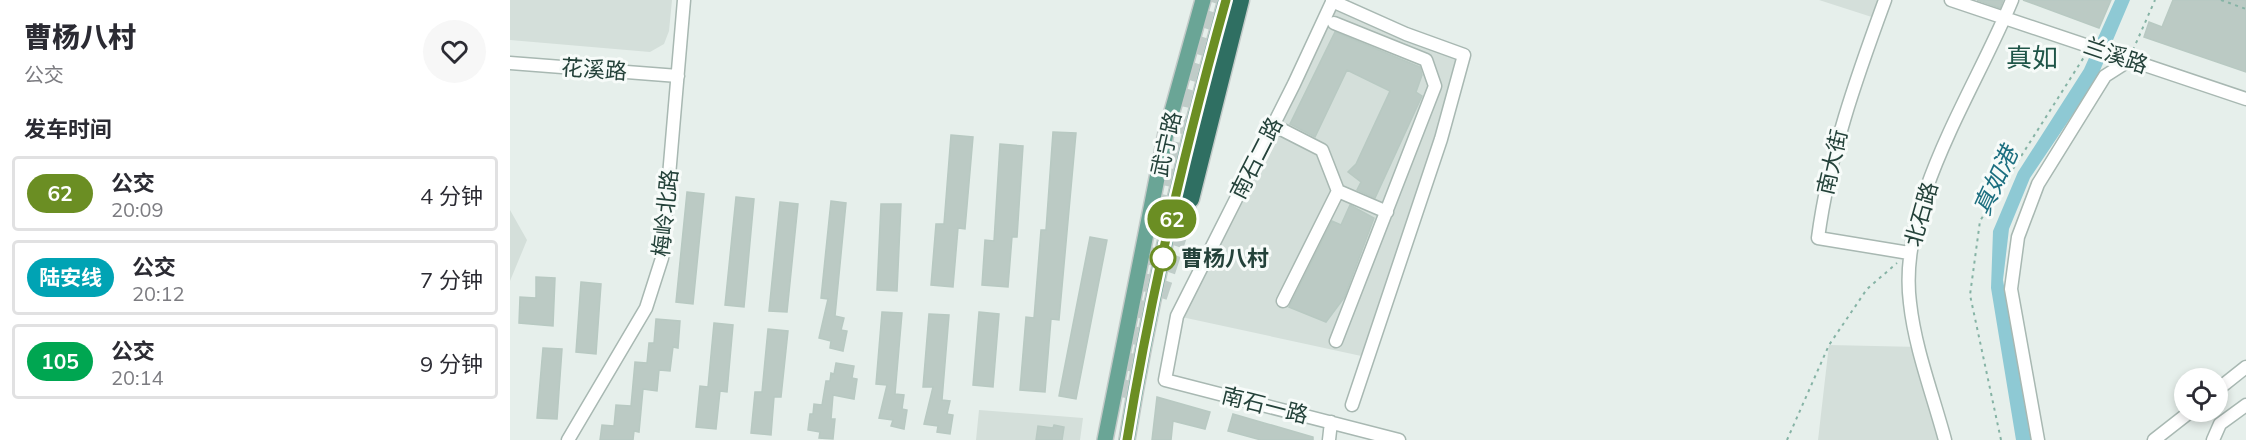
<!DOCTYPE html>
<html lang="zh">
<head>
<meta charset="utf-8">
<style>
	body { margin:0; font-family:Mulish,"Noto Sans SC",sans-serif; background:#f7f7f7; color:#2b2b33; height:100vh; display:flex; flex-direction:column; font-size:22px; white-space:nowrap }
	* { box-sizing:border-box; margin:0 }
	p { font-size:20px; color:#7c7c81 }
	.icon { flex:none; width:33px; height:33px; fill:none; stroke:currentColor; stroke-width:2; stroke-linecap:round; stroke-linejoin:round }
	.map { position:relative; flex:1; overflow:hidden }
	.drawer { display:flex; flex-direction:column; background:#fff; width:510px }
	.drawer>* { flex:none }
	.badge { padding:0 12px; border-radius:20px; font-size:21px; line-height:39px }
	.fabs { position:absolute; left:1664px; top:368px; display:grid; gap:12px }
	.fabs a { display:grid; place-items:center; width:54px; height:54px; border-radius:50%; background:#fff; box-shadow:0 3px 9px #0003; font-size:30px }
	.map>.badge { position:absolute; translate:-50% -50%; box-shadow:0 0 0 3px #fff }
	h2 { padding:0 24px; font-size:22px; line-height:54px }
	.round { display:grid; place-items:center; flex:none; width:63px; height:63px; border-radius:32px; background:#f7f7f7 }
	.summary { display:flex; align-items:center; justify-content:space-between; height:102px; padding:0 24px }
	h1 { font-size:28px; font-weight:800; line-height:45px }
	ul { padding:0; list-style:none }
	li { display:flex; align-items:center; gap:18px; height:75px; margin:0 12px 9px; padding:0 12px; border:3px solid #e1e1e2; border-radius:6px }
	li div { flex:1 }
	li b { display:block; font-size:22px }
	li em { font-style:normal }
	li .badge { min-width:66px; font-weight:700; text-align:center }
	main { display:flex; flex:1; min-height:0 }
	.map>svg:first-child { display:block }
	.built { fill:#d4dfda }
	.water { fill:#8ec9d4 }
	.building { fill:#bbcac4; stroke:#b8c9c2; stroke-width:1.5 }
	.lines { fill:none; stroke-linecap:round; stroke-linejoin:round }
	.highway-tunnel { stroke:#bfccc8; stroke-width:18; stroke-dasharray:18 9; stroke-linecap:butt }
	.minor-casing { stroke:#a8b8b2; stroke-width:15 }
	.major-casing { stroke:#c2cac8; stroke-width:18 }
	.highway-casing { stroke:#c2cac8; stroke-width:21 }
	.path { stroke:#86b3a5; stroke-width:2; stroke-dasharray:3 4.5; stroke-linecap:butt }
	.minor { stroke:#fff; stroke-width:12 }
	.major { stroke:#6aa596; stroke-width:15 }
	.highway { stroke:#2f6f62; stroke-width:18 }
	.line-casing { stroke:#fff; stroke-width:14 }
	.line { stroke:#6b8e23; stroke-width:9 }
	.stop-dot { fill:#fff; stroke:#6b8e23; stroke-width:3 }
	.labels { text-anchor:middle; stroke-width:6; stroke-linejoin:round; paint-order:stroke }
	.street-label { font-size:22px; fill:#24423a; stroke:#f7fbf9 }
	.stop-label { font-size:22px; font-weight:bold; fill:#24423a; stroke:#f7fbf9; text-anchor:start }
	.water-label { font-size:24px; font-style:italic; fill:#1c6f80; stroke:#f7fbf9 }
	.quarter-label { font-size:26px; fill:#1f5548; stroke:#f7fbf9 }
</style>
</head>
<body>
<main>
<section class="drawer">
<div class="summary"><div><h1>曹杨八村</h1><p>公交</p></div><a class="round"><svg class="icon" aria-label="heart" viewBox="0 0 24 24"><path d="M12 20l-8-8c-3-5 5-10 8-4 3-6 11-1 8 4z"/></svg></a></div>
<h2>发车时间</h2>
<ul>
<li><span class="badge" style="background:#6b8e23;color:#fff">62</span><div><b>公交</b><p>20:09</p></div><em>4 分钟</em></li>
<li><span class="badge" style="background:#00a3b4;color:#fff">陆安线</span><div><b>公交</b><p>20:12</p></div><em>7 分钟</em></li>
<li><span class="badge" style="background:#00a651;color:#fff">105</span><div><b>公交</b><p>20:14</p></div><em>9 分钟</em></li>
</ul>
</section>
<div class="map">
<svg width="1736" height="440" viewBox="0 0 1736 440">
	<rect width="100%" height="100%" fill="#e6efeb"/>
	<path class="built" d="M0,0H162L159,31L154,44L140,52L0,40Z
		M1309,0H1375L1368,19Z
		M822,1L954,55L856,357L667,316Z
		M0,210L17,240L0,281Z
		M1319,345L1410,347L1435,440H1308Z
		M469,410L573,418L570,440H466Z"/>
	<path class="water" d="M1605,0H1620L1586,80L1520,178L1499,229L1493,280L1521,440H1506L1481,288L1483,231L1508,172L1574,69Z"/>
	<path class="building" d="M1467,0H1493L1490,8Z
		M1513,0H1601L1589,28Z
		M1663,0H1736V72L1634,37L1639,22L1652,27Z
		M825,32L910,67L912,75L906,92L912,96L865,198L847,190L851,182L838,172L846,164L880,91L837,70L805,137L780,124Z
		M543,132L566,133L549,320L541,319L535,392L510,390L516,317L524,318L531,230H536Z
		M441,135L463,137L455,229L448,228L443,287L421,285L426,224H434Z
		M490,144L513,146L507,237H502L498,287L472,285L475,240L484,241Z
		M177,192L194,194L183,304L166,302Z
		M226,197L244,199L234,307L215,305Z
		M321,201L336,203L325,316L334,318L331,330L337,331L333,351L320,348L321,341L309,338L318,299L311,298Z
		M270,202L288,204L277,312L259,311Z
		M371,204H391L387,291L367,290Z
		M840,205L864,218L834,298L816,322L779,307L822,221L831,225Z
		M580,237L597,240L566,399L549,396Z
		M26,277L45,278L43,326L9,323L10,297L26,298Z
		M71,282L91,284L86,354L66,352Z
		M372,312L392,313L385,394L394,395L392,409L397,410L394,429L381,426L383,420L369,418L377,385L366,384Z
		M469,312L489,314L483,387L463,385Z
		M419,314L439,315L432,400L440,401L437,414L443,415L440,434L427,432L428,426L414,424L423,387H413Z
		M146,319L170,321L168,348L163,347L160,371L149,370L147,391L133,389L129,432L124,431L123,440H90L92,425L104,426L106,405L121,406L125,362L137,363L139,343H144Z
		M204,323L223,325L217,392L210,391L206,429L186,427L190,386L198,387Z
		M258,329L278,331L271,397H264L261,435L241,433L245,392H252Z
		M33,348L52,349L47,419L27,418Z
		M326,363L344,366L342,378L347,379L344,399L323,395L321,419H325L323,439L309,438L310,432L298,430L300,414H303L304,404L312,405L316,381H320L321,373L324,374Z
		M647,397L700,412L695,429L663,421L661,440H642Z
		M723,414L803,437V440H751L718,431Z
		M544,425L554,427L552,440H526L528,426L543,428Z"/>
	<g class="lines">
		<path class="highway-tunnel" d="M648,297L680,199
			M611,397L677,101L709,0"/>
		<defs>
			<path id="minor" d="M823,0L784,84L667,316L655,380L889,440
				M1375,0C1346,79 1319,155 1308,238L1399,253
				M1441,0L1736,99
				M822,1L896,34L954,55L931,139L842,405
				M824,23L916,60L925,86L826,341
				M0,63L168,76
				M763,125L812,150L828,191L773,301
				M828,191L877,212
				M1707,390L1736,367
				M58,440L136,308L152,258L174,0
				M819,440L821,422
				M1435,440C1423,395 1405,349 1400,303C1387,204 1465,91 1502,0
				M1528,440L1501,289L1508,237L1528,184L1595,76L1620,60
				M1644,440L1681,411
				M1703,440L1710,424L1736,405"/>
			<path id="major" d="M595,440L656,133L693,0
				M617,440C641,292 676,145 716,0"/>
			<path id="highway" d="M680,199L730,0"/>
		</defs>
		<use href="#minor" class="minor-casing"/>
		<use href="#major" class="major-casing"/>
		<use href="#highway" class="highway-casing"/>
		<path class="path" d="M1711,0L1736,9
			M1623,50L1645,0
			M1277,440L1319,345L1357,289L1387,263
			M1491,440L1460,295L1470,221L1574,57"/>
		<use href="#minor" class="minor"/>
		<use href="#major" class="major"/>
		<use href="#highway" class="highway"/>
	</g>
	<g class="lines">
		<defs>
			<path id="line" d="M617,440C641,292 676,144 716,0"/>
		</defs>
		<use href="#line" class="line-casing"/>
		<use href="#line" class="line"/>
	</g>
	<circle class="stop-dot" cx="653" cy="258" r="12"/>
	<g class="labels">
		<g class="street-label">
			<text transform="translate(1606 55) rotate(19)" y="8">兰溪路</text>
			<text transform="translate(84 69) rotate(4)" y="8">花溪路</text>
			<text transform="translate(656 144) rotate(-77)" y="8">武宁路</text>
			<text transform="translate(746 158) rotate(-63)" y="8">南石二路</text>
			<text transform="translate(1322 162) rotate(-77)" y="8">南大街</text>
			<text transform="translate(155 213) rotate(-84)" y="8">梅岭北路</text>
			<text transform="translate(1411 214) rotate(-74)" y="8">北石路</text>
			<text transform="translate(755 405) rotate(14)" y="8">南石一路</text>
		</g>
		<g class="stop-label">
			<text x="671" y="266">曹杨八村</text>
		</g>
		<g class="water-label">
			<text transform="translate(1486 181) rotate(-65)" y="8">真如港</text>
		</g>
		<g class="quarter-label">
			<text x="1522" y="67">真如</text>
		</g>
	</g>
</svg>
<div class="fabs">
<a><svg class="icon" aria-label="locate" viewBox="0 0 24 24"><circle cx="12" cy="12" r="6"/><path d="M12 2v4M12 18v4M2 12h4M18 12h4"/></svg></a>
</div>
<b class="badge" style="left:662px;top:219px;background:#6b8e23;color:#fff">62</b>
</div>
</main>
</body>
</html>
